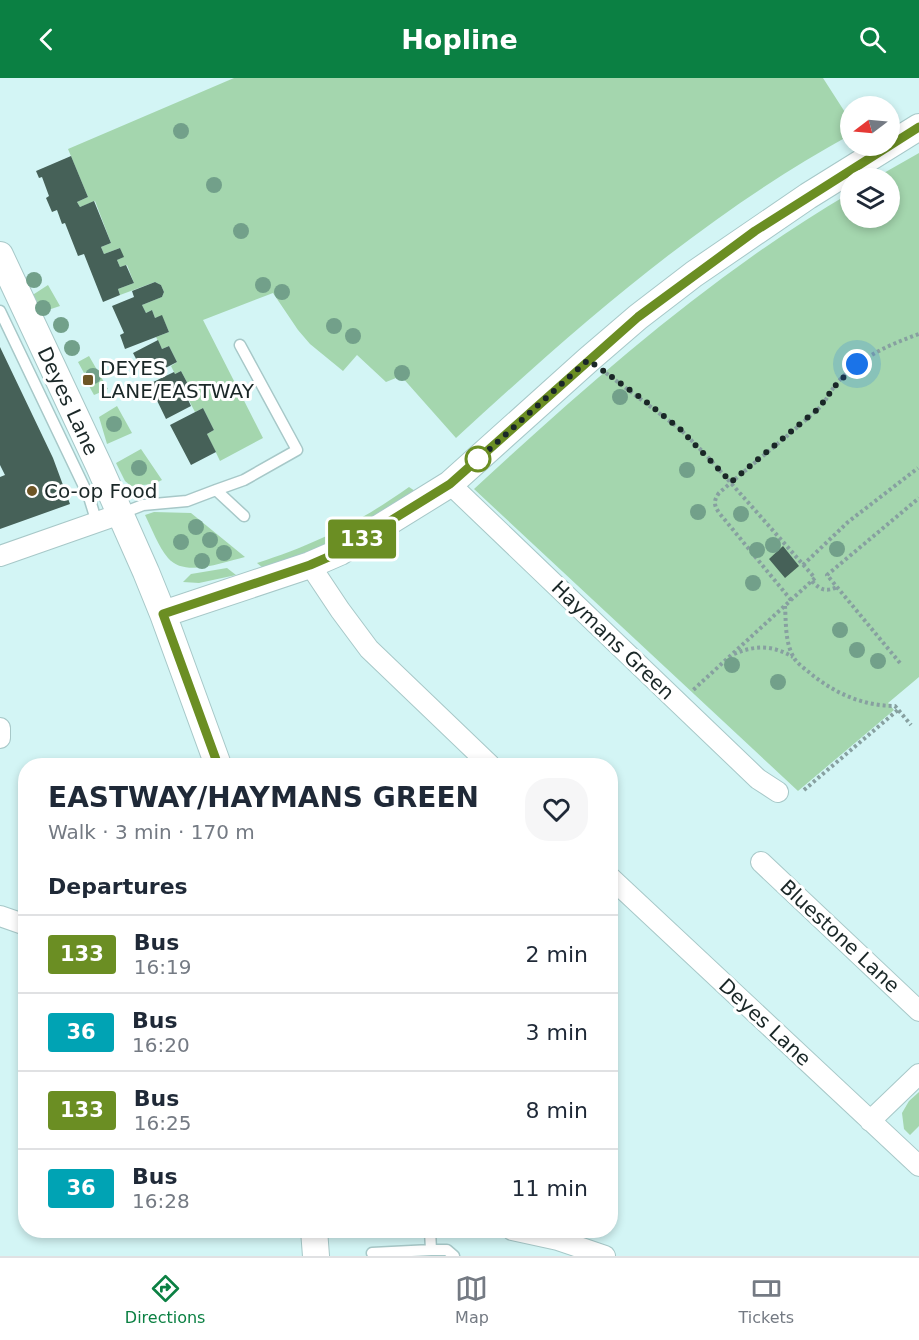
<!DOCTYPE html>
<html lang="en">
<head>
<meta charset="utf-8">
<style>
	body { margin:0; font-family:"DejaVu Sans",sans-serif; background:#f6f6f7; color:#1f2937; height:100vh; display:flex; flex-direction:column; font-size:22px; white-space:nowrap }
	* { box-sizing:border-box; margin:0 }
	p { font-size:20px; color:#747a83 }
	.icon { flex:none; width:33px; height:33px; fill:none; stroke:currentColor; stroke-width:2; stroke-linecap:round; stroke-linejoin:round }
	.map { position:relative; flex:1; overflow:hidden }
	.drawer { position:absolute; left:18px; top:680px; width:600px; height:480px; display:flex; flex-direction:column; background:#fff; border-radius:24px; box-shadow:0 3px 9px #0003 }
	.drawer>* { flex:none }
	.badge { padding:0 12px; border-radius:4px; font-size:21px; line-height:39px }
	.needle { width:39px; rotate:254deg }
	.controls { position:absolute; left:840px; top:18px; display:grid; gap:12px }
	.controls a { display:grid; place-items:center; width:60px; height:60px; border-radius:50%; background:#fff; box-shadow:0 3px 9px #0003; font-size:30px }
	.you { position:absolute; width:30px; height:30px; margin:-15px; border:4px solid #fff; border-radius:50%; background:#1a73e8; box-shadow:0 0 0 9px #1a73e833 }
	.map>.badge { position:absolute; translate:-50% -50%; box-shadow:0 0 0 3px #fff }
	h2 { padding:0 30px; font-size:22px; line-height:54px }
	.round { display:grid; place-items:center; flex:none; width:63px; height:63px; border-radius:24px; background:#f6f6f7 }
	.head { display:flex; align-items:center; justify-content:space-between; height:102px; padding:0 30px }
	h1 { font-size:28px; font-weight:700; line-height:45px }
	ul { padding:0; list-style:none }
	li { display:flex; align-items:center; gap:18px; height:78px; padding:0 30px; border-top:2px solid #e0e1e3 }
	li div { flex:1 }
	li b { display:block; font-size:22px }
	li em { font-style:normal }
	li .badge { min-width:66px; font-weight:700; text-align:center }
	header { display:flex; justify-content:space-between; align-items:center; height:78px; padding:0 30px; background:#0b8043; color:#fff; font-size:27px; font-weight:700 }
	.menu { display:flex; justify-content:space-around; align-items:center; height:84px; border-top:2px solid #e0e1e3; background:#fff; font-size:16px; color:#747a83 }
	.menu a { display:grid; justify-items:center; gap:3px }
	.menu .selected { color:#0b8043 }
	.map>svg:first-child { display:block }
	.green { fill:#a4d6ae }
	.building { fill:#466158 }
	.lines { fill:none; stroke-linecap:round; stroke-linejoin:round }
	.service-casing { stroke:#a7c8c8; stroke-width:13 }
	.minor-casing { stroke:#a7c8c8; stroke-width:22 }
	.tertiary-casing { stroke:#a7c8c8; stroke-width:28 }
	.path { stroke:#87a0a0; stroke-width:4; stroke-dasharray:3 3; stroke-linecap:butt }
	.service { stroke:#fff; stroke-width:10 }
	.minor { stroke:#fff; stroke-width:20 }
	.tertiary { stroke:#fff; stroke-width:26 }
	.tree { fill:#72a08a }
	.line-casing { stroke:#fff; stroke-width:14 }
	.line { stroke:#6b8e23; stroke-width:9 }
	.walk { stroke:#1a2727; stroke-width:6; stroke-dasharray:0 10.8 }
	.poi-dot { fill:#6e5626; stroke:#fff; stroke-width:2 }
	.stop-dot { fill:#fff; stroke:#6b8e23; stroke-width:3 }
	.labels { text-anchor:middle; stroke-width:6; stroke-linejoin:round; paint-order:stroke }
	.poi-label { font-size:20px; fill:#1a2727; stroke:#fff; text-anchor:start }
	.street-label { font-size:20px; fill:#1a2727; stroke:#fff }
</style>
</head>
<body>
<header><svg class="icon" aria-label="back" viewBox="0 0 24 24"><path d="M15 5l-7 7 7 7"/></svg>Hopline<svg class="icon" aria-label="search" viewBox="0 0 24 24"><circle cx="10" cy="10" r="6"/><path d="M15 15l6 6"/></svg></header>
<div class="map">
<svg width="919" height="1178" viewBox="0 0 919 1178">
	<rect width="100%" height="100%" fill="#d3f5f5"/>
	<path class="green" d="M234,0H823L850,42V57C704,137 579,247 456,360L401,298L386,304L357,277L343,293L310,266L298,252L273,215L203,242L263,360L220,383L207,356L214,352L203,330L195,334L183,311L189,308L181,293L175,296L171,288L177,284L169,268L162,271L156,259L169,254L162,238L155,240L152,232L146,235L142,227L162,219L164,214L161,207L155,204L120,217L118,211L134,205L127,187L120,189L117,182L123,179L120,170L104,176L101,169L111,165L95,123L80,129L77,124L88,119L68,71Z
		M919,75V599L888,625L894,632L798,713L474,411C591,303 712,196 850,115V140H890V100H875Z
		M48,207L60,228L39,235L31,218Z
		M89,278L108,311L94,317L89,308L92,306L86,294L84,295L78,284Z
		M117,328L132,355L107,366L99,339Z
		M141,371L162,402L154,406L131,408L125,403L116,385Z
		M409,409L415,413C367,449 320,472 263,490L257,485C316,466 358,445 409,409Z
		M154,434L191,435L245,479C223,484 185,500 168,480C158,468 152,451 145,437Z
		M227,490L236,497L199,505L183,504L191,496Z
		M919,1014V1048L910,1057L904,1051L902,1035L909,1023Z"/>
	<path class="building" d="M71,78L88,119L77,124L80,129L94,123L111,165L101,169L104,176L120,170L124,179L117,182L120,189L126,187L134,205L118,211L120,217L103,224L84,176L78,178L65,145L62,146L57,132L52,134L46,120L49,118L42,99L39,100L36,93Z
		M155,204L161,207L164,214L162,219L142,227L146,235L152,232L155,240L162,237L169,254L125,271L120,257L124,255L112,228L134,219L132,213Z
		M158,262L162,271L169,268L177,284L146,300L133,275Z
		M0,269L53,380L70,426L0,451V399L5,397L0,387Z
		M181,293L189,308L183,311L191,328L166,341L149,306L174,294L175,296Z
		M203,330L214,352L207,356L216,374L191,387L170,347Z
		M783,468L799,488L785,500L769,481Z"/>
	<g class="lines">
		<defs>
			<path id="service" d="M0,233L89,419L97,445
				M216,412L244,438
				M120,436L143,427L187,423L216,412L244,402L297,372L240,267
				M431,1172H447L454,1178
				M372,1175L431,1172L430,1152"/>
			<path id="minor" d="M450,406L758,701L778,714
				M0,478L120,436
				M310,487L340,532L369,571L490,687
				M0,650V660
				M761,784L919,933
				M610,799L919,1088
				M0,838L26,847
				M870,1043L919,996
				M512,1152L558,1162L605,1178"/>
			<path id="tertiary" d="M0,177L99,388L146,494L163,536L218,687
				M163,536L310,487L340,474L450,406L588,282L638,239L694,196L808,118L919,49
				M314,1152L316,1178"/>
		</defs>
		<use href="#service" class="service-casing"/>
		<use href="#minor" class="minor-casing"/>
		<use href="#tertiary" class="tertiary-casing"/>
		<path class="path" d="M606,295L680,351L707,378L815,500L692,613
			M803,487L848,444L918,390
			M812,503C820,512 826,514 837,509
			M791,522L720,436C714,428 713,423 719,415C751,387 786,360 818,331C826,324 830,313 837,305C859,280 888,267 919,256
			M785,528C786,543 785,564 793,578C796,585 804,590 810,595C834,615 863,628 895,628L911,647
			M734,576C755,567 773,567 793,579
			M900,585L827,497L919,420
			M804,712L899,631"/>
		<use href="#service" class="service"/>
		<use href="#minor" class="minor"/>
		<use href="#tertiary" class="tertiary"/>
	</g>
	<g class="tree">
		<circle cx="181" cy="53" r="8"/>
		<circle cx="214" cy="107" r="8"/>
		<circle cx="241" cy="153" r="8"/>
		<circle cx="34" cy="202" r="8"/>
		<circle cx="263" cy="207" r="8"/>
		<circle cx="282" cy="214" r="8"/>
		<circle cx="43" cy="230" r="8"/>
		<circle cx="61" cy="247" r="8"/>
		<circle cx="334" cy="248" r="8"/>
		<circle cx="353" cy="258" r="8"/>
		<circle cx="72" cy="270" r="8"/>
		<circle cx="402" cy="295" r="8"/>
		<circle cx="93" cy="298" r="8"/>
		<circle cx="620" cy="319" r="8"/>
		<circle cx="114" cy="346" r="8"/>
		<circle cx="139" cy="390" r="8"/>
		<circle cx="687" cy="392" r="8"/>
		<circle cx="698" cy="434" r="8"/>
		<circle cx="741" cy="436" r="8"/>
		<circle cx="196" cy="449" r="8"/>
		<circle cx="210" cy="462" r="8"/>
		<circle cx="181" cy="464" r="8"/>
		<circle cx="773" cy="467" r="8"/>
		<circle cx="837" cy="471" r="8"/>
		<circle cx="757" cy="472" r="8"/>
		<circle cx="224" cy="475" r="8"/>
		<circle cx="202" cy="483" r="8"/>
		<circle cx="753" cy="505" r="8"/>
		<circle cx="840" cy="552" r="8"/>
		<circle cx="857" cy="572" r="8"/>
		<circle cx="878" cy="583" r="8"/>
		<circle cx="732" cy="587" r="8"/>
		<circle cx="778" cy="604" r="8"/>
	</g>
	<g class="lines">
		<defs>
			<path id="line" d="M218,687L163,536L310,487L340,474L450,406L638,239L755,153L919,49"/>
		</defs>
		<use href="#line" class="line-casing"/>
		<use href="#line" class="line"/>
		<path class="walk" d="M478,381L472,387L588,282L644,322L680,351L731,404L819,330L835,308L857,286"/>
	</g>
	<g class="poi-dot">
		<rect x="82" y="296" width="12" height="12" rx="3"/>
		<circle cx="32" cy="413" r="6"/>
	</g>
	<circle class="stop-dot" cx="478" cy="381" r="12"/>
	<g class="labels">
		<g class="poi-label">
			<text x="100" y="297">DEYES<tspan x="100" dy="23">LANE/EASTWAY</tspan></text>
			<text x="44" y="420">Co-op Food</text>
		</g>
		<g class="street-label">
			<text transform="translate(68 323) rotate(65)" y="7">Deyes Lane</text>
			<text transform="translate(613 562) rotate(44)" y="7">Haymans Green</text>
			<text transform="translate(840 858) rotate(43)" y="7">Bluestone Lane</text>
			<text transform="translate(765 944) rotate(43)" y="7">Deyes Lane</text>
		</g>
	</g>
</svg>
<div class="controls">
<a><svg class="needle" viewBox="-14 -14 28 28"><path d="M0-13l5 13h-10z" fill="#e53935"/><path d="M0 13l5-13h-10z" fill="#747a83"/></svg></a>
<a><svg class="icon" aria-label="layers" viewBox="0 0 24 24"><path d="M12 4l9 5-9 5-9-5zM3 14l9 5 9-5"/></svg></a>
</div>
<div class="you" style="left:857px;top:286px"></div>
<b class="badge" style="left:362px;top:461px;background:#6b8e23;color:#fff">133</b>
<section class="drawer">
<div class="head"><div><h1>EASTWAY/HAYMANS GREEN</h1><p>Walk · 3 min · 170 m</p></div><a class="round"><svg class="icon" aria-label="heart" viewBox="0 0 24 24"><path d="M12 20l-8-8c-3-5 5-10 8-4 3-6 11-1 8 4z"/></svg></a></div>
<h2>Departures</h2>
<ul>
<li><span class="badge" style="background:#6b8e23;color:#fff">133</span><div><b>Bus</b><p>16:19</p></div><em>2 min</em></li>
<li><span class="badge" style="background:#00a3b4;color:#fff">36</span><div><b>Bus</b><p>16:20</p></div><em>3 min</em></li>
<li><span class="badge" style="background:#6b8e23;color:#fff">133</span><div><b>Bus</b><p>16:25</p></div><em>8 min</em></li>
<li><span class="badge" style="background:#00a3b4;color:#fff">36</span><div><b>Bus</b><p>16:28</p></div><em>11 min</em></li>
</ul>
</section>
</div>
<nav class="menu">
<a class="selected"><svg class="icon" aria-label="directions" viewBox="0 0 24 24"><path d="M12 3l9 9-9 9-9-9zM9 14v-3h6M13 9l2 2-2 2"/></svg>Directions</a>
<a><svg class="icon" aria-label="map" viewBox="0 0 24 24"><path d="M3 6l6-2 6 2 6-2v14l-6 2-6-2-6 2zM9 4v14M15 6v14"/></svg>Map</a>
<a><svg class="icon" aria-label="tickets" viewBox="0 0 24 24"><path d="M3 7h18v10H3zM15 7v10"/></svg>Tickets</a>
</nav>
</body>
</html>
